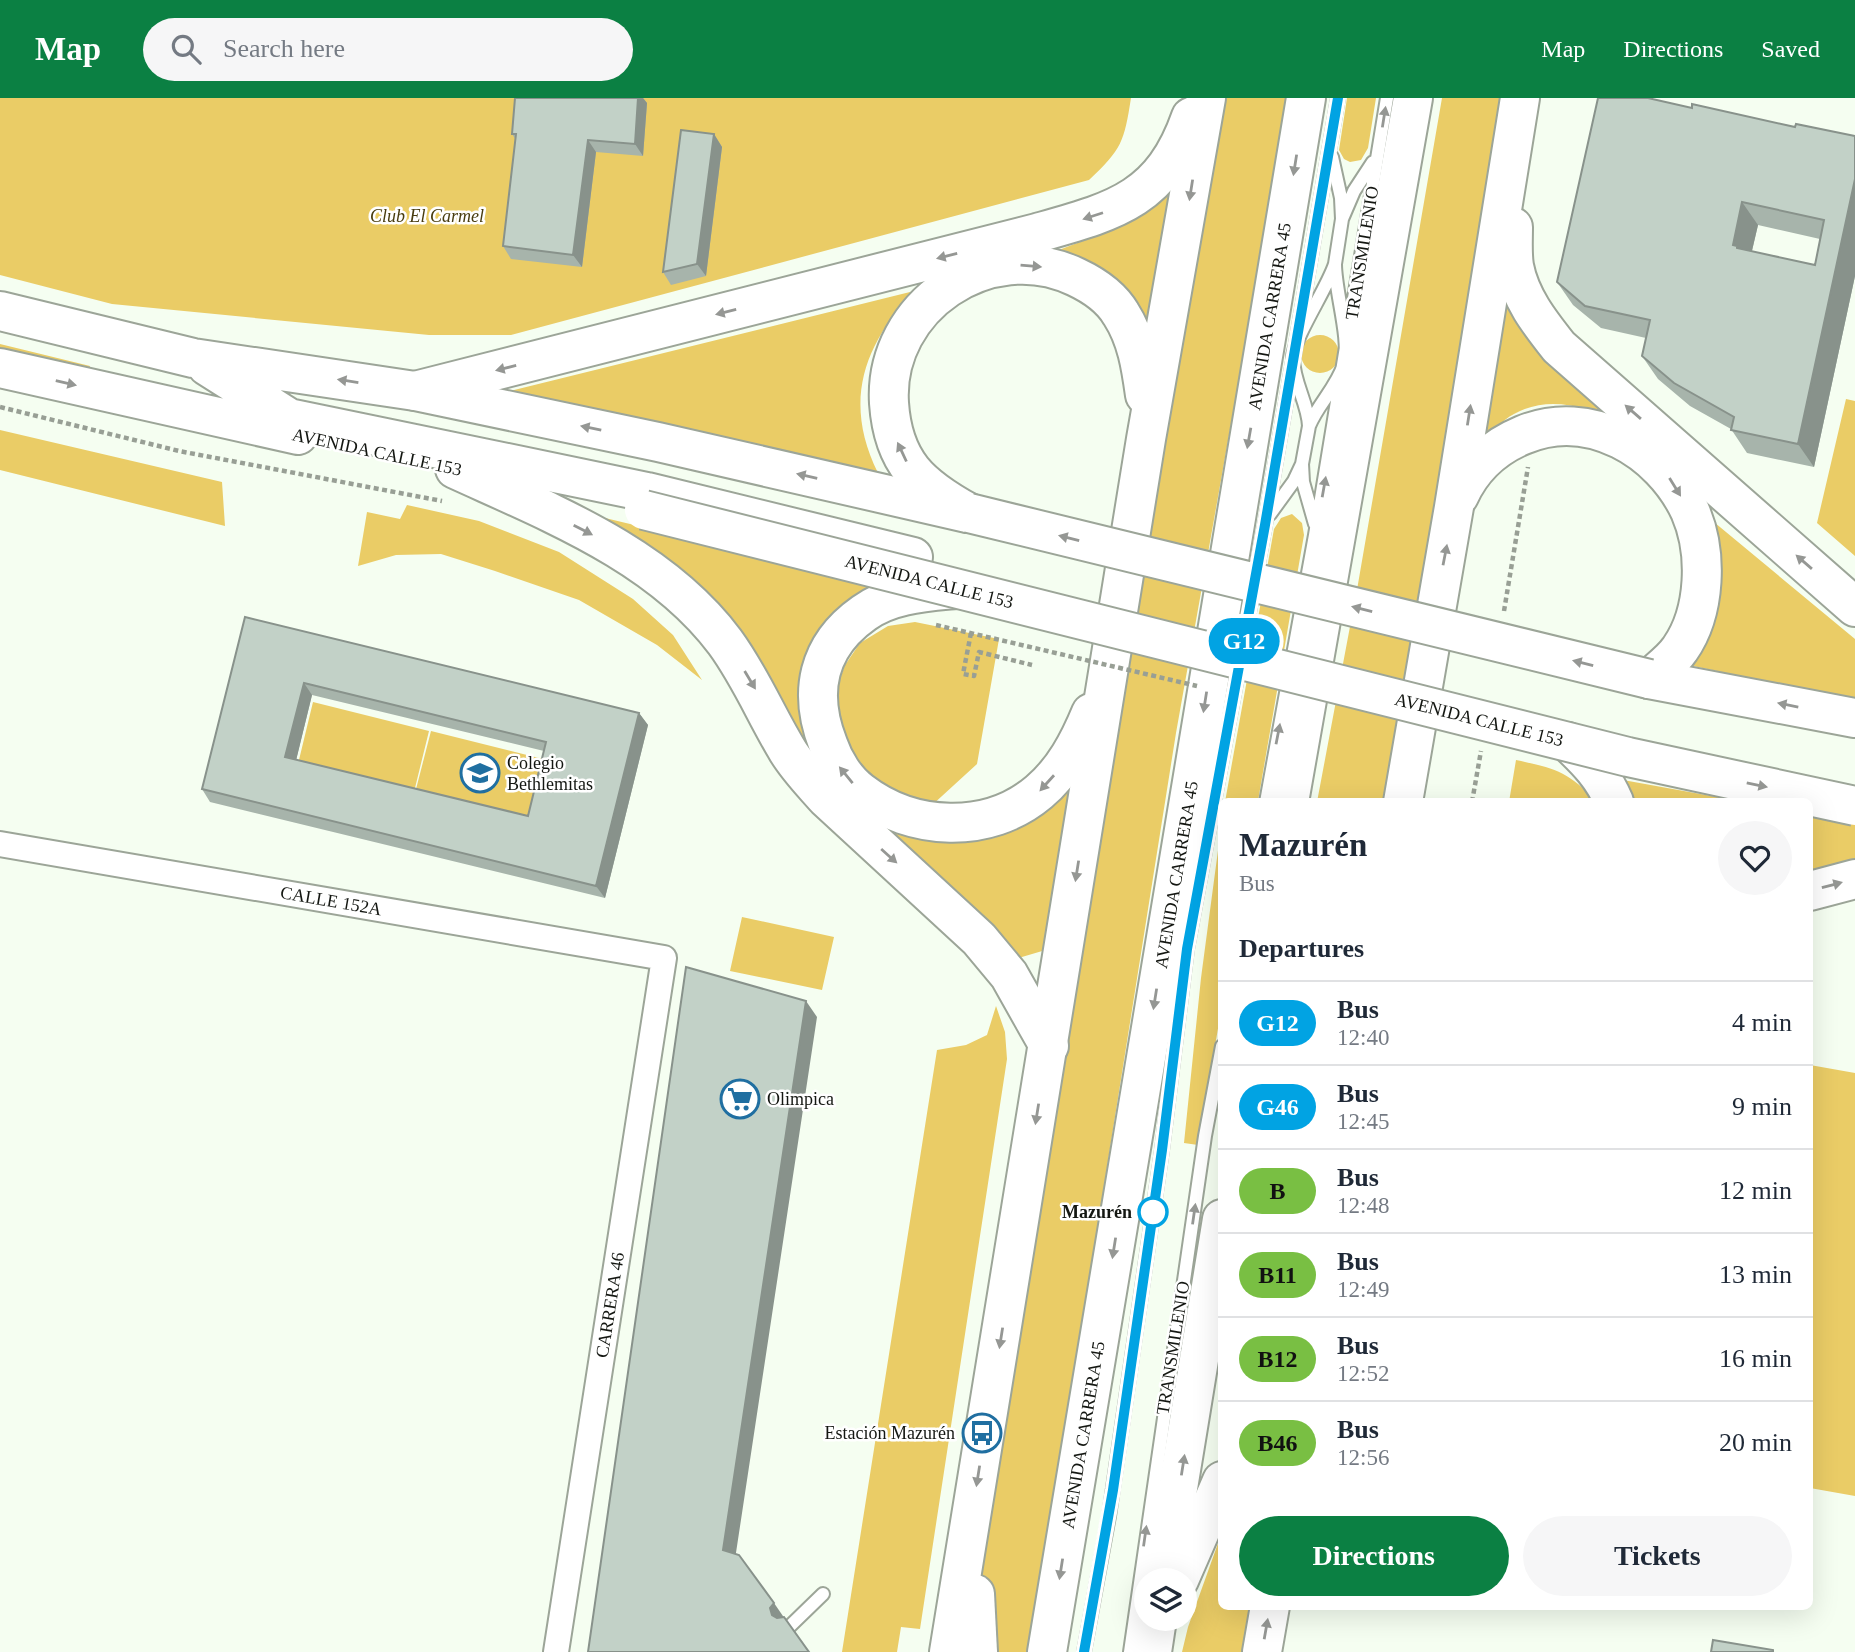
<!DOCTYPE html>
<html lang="en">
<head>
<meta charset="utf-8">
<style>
	body { margin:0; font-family:"Times New Roman",serif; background:#f6f6f7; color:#1f2937; height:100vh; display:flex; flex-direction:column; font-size:26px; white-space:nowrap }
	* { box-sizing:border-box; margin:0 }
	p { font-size:23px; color:#747a83 }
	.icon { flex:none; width:38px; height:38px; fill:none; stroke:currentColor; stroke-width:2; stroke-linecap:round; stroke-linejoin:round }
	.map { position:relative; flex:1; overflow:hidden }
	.details { position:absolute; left:1218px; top:700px; width:595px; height:812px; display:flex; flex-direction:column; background:#fff; border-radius:10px; box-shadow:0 7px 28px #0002 }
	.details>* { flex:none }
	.badge { padding:0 14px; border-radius:23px; font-size:24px; line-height:46px }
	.controls { position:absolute; left:1134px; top:1470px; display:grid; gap:14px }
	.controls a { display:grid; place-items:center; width:63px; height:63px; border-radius:50%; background:#fff; box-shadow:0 7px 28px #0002; font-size:35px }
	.map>.badge { position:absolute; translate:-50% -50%; box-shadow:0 0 0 4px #fff }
	h2 { padding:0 21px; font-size:26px; line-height:63px }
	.round { display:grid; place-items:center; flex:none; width:74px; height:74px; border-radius:37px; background:#f6f6f7 }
	.overview { display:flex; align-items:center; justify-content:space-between; height:119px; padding:0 21px }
	h1 { font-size:33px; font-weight:800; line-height:52px }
	.action { display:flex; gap:14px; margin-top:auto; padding:14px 21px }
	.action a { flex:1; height:80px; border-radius:42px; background:#0b8043; color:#fff; font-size:28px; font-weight:800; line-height:80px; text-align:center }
	.action a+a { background:#f6f6f7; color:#1f2937 }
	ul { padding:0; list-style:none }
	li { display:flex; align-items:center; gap:21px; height:84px; padding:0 21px; border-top:2px solid #e0e1e3 }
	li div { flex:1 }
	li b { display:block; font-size:26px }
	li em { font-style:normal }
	li .badge { min-width:77px; font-weight:700; text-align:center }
	header { display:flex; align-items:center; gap:42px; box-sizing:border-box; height:98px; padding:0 35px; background:#0b8043; color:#fff }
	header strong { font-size:33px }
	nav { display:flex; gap:38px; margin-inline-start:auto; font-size:24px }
	.search { width:490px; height:63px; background:#f6f6f7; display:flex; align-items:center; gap:18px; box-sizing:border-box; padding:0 24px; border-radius:38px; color:#747a83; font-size:26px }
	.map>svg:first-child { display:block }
	.green { fill:#eacc66 }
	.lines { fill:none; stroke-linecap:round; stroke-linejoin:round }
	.service-casing { stroke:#9ca598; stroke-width:16 }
	.minor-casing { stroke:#9ca598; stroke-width:28 }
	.primary-casing { stroke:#9ca598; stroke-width:42 }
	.trunk-casing { stroke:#9ca598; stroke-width:42 }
	.path { stroke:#989f95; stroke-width:4.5; stroke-dasharray:5 3.5; stroke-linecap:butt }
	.service { stroke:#fff; stroke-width:12 }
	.minor { stroke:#fff; stroke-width:24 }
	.primary { stroke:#fff; stroke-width:38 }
	.trunk { stroke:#fff; stroke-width:38 }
	.primary-bridge-casing { stroke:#9ca598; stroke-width:42; stroke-linecap:butt }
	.path-bridge { stroke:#989f95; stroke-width:4.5; stroke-dasharray:5 3.5; stroke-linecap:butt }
	.primary-bridge { stroke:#fff; stroke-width:38 }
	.wall { fill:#a7b4ab; fill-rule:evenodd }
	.shaded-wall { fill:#88928b }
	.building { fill:#c2d1c7; stroke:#88928b; stroke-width:2; fill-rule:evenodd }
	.oneway { fill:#959794 }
	.line-casing { stroke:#fff; stroke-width:16 }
	.line { stroke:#01a3e3; stroke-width:10 }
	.stop-dot { fill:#fff; stroke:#01a3e3; stroke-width:3.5 }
	.labels { text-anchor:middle; stroke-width:5; stroke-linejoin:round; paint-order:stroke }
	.park-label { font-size:18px; font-style:italic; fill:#493d10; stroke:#fff }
	.street-label { font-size:18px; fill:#141712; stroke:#fff }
	.poi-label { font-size:18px; fill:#141712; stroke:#fff; text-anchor:start }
	.stop-label { font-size:18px; font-weight:bold; fill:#141712; stroke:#fff; text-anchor:end }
</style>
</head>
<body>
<header>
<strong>Map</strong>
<div class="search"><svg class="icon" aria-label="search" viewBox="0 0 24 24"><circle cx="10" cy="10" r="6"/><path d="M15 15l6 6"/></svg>Search here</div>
<nav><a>Map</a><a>Directions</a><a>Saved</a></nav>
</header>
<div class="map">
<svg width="1855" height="1554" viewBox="0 0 1855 1554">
	<rect width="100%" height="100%" fill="#f5fef1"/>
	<path class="green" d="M0,0H1131C1124,44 1122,51 1089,82L511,237H429L112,206L0,177Z
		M1221,0H1289L1176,635L1030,1554H988L978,1446Z
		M1347,0H1376L1368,50L1361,62L1350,64L1344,61L1339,52Z
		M1442,0H1505L1385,703L1317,704L1358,486Z
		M1171,89L1147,236L1043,158L1122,128L1150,111Z
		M914,193C863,248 843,304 878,375L498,296Z
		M1507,198L1621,321C1584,310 1550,296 1514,316C1502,322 1491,336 1481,346Z
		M1301 256a19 19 0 1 1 38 0a19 19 0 1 1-38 0Z
		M0,246L90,268L89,272L0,250Z
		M1846,301L1855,303V458L1817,425Z
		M0,332L222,384L225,428L0,372Z
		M407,407L479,423L559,454L633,501L673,537L702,582L657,547L579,502L495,473L441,456L396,457L358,468L367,414L400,421Z
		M1697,410L1855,541V602L1693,568L1716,516Z
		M1292,416L1302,425L1304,437L1258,703L1225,704L1274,431L1281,420Z
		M601,419L883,487L838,510L813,545V662L670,465Z
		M915,524L999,541L977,666L930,709L905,703L861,676L835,629L838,586L845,567L860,545L888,528Z
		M313,604L429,633L414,694L298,666Z
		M431,633L547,662L532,724L415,695Z
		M1516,662C1553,670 1569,673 1595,703L1509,704Z
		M1623,682L1739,703H1628Z
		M1075,689L1049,851L1015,861L860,718L966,743L994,740L1025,727Z
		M1810,717L1855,725V765L1810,774Z
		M1221,730V913L1198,1047L1184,1045L1201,880Z
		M742,819L834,839L822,892L730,873Z
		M996,908L1005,934L1007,961L920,1531L901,1529L897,1554H842L937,952L966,947L987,937Z
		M1810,967L1855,975V1398L1810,1390Z
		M1221,1437L1222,1508L1253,1509L1245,1554H1182L1188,1529Z"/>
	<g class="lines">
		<defs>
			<path id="service" d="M1332,59L1341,100L1342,121L1354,93L1373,64
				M1335,166C1335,194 1351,242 1344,266C1337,289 1318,306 1309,328C1308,305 1293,284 1293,260C1293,240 1327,191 1335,166Z
				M1335,166L1342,121
				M1302,366L1309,328
				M1270,416L1294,383L1302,366L1303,384L1315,426
				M1266,704L1315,437L1387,0
				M790,1528L823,1496
				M1084,1554L1109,1418L1162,1052L1187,851L1265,427L1338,0
				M1130,1554L1205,1038L1222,948"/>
			<g id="minor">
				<path id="s1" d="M0,746L664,860L556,1554"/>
			</g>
			<path id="primary" d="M0,213L193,260L415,293L658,344L967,415
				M207,268L289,320L647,394L913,459
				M0,270L298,337
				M1649,581L1855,620"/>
			<g id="trunk">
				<path d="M1513,129C1513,142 1512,156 1514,168C1520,200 1540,225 1559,249L1855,509"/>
				<path d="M415,293L1037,135C1115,113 1162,102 1191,19"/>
				<path d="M455,371C551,415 660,457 725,544C750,578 765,615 786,650C796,668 812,684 826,700L979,841L1009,877L1049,948"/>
				<path d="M1459,398C1472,369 1494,349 1523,337C1589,309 1661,351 1690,413C1708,454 1706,514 1680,551C1672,563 1660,571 1649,581"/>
				<path d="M969,415C920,388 893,365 889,305C883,208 989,137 1076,179C1093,187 1111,199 1121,216C1137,241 1141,268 1145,297"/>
				<path d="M956,491C925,494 890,496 864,515C817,548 808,595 828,646C834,664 846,683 861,694C912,733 988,737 1039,694C1064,673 1079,644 1091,615"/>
				<path d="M1568,644C1588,663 1603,678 1614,704"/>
				<path d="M1289,704L1413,0"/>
				<path d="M1403,704L1454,409L1520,0"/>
				<path d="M1810,793L1855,781"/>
				<path d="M1163,1482L1222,1121"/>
				<path d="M1179,1482L1222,1383"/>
				<path d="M975,1496L978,1554"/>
				<path d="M949,1554L1146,341L1206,0"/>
				<path id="s2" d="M1047,1554L1306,0"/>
				<path d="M1152,1554L1157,1521"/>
				<path d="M1262,1554L1270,1508"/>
			</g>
		</defs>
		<use href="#service" class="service-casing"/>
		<use href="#minor" class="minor-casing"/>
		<use href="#primary" class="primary-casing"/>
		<use href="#trunk" class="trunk-casing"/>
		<path class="path" d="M0,309L179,353L442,403
			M1504,513L1528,369
			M971,535L963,576L974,578L979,554L1032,567
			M1472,704L1481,653"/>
		<use href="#service" class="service"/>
		<use href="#minor" class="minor"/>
		<use href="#primary" class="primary"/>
		<use href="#trunk" class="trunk"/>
		<defs>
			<g id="primary-bridge">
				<path id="s3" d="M644,412L1628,659L1855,708"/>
				<path d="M969,415L1649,581"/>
			</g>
		</defs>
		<use href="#primary-bridge" class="primary-bridge-casing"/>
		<path class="path-bridge" d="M936,527L1197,588"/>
		<use href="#primary-bridge" class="primary-bridge"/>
	</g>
	<path class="wall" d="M515,0H643L647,5L643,58L596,54L582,169L511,161L503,148L516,42L512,36Z
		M1692,10L1795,29L1855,38V178L1814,369L1747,355L1731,331L1690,308L1658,281L1642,258L1646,240L1601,230L1573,207L1557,184ZM1758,127L1820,141L1815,167L1752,153Z
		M714,36L722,49L706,178L671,187L663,174Z
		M245,519L639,615L648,627L605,800L210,704L202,691ZM312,597L544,653L528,718L296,662Z"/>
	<path class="shaded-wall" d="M638,0H643L647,5L643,58L635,46Z
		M714,36L722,49L706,178L697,166Z
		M588,42L596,54L582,169L573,157Z
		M1855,81V178L1814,369L1798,346Z
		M1742,104L1758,127L1749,165L1733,147Z
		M304,585L312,597L294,671L285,659Z
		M639,615L648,627L605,800L596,788Z
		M806,903L817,919L734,1468L723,1452Z
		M774,1505L785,1521L781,1526L772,1517L770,1510Z"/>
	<path class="building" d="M515,0H638L635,46L588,42L573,157L503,148L516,36H512Z
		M1598,0H1648L1692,10V6L1795,29L1796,26L1855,38V81L1798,346L1731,332L1734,319L1674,285L1642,258L1650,222L1585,208L1557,184ZM1742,104L1824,122L1815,167L1737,150V148L1733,147Z
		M681,32L714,36L697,166L663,174Z
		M245,519L639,615L596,788L202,691ZM304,585L546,644L528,718L285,659Z
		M686,869L806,903L723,1452L739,1457L774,1505L770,1510L772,1517L777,1520L784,1519L809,1554H588Z
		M1713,1542L1773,1552V1554H1711Z"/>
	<defs><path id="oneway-solid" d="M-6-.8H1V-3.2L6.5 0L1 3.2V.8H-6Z" transform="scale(1.75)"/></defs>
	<g class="oneway">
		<use href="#oneway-solid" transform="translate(1384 19) rotate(-81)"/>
		<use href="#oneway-solid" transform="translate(1295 67) rotate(99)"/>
		<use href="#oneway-solid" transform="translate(1191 92) rotate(99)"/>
		<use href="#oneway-solid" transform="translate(1093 118) rotate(162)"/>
		<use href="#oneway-solid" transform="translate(947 158) rotate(166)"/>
		<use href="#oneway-solid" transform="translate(1031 168) rotate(5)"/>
		<use href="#oneway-solid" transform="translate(726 214) rotate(166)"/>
		<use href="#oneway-solid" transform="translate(506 270) rotate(166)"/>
		<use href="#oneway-solid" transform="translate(348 283) rotate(-171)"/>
		<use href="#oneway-solid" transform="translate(66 285) rotate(13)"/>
		<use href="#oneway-solid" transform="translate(1633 314) rotate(-139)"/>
		<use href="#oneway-solid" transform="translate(1469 317) rotate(-81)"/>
		<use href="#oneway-solid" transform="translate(591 330) rotate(-168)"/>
		<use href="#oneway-solid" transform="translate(1249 340) rotate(100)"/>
		<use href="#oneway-solid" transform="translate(902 354) rotate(-115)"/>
		<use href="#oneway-solid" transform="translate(807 378) rotate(-167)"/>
		<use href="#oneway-solid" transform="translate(1324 389) rotate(-80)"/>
		<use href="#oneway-solid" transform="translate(1675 389) rotate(58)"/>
		<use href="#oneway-solid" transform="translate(583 432) rotate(27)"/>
		<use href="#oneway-solid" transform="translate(1069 440) rotate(-166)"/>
		<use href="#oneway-solid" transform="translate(1445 457) rotate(-79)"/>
		<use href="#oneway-solid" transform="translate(1804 464) rotate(-139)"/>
		<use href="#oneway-solid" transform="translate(1362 511) rotate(-166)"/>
		<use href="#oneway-solid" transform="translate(1583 565) rotate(-166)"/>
		<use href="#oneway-solid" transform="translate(750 582) rotate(59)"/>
		<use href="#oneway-solid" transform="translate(1205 604) rotate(99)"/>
		<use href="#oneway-solid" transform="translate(1788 607) rotate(-169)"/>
		<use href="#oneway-solid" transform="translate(1278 636) rotate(-79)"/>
		<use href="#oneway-solid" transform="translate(846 677) rotate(-129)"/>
		<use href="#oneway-solid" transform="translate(1047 685) rotate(132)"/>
		<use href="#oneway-solid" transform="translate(1757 687) rotate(12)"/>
		<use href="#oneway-solid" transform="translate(889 758) rotate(42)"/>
		<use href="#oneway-solid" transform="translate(1077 773) rotate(99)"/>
		<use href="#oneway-solid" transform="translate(1832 787) rotate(-15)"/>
		<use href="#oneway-solid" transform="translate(1155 901) rotate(99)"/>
		<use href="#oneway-solid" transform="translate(1037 1016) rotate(99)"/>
		<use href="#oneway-solid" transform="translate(1194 1116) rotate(-82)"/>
		<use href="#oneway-solid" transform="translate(1114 1150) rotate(99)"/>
		<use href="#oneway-solid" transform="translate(1001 1240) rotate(99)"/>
		<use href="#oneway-solid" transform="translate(1183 1367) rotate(-81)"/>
		<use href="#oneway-solid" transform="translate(978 1378) rotate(99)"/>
		<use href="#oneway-solid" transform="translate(1145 1438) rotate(-82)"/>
		<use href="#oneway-solid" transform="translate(1061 1471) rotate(99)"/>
		<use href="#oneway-solid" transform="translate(1266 1531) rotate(-80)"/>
	</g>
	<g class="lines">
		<defs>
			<path id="line" d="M1084,1554L1113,1392L1162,1052L1187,851L1265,427L1338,0"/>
		</defs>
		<use href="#line" class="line-casing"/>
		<use href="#line" class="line"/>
	</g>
	<defs>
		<symbol id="school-ring" viewBox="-11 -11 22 22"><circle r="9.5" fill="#fff" stroke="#206fa1" stroke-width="1.5"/><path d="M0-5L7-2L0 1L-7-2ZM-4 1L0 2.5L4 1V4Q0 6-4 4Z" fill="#206fa1"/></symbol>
		<symbol id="supermarket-ring" viewBox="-11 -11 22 22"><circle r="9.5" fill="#fff" stroke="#206fa1" stroke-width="1.5"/><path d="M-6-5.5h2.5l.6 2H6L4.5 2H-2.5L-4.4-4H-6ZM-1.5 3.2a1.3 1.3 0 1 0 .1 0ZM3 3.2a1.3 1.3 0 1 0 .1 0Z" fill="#206fa1"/></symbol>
		<symbol id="bus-ring" viewBox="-11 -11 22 22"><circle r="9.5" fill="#fff" stroke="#206fa1" stroke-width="1.5"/><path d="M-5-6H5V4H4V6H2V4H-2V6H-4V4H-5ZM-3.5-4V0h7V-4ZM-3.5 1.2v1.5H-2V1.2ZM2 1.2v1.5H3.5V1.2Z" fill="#206fa1"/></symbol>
	</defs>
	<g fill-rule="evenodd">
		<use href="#school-ring" x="458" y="653" width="44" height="44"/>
		<use href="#supermarket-ring" x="718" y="979" width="44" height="44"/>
		<use href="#bus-ring" x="960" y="1313" width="44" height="44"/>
	</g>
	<circle class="stop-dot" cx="1153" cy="1114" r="14"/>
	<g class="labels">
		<g class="park-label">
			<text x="427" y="124">Club El Carmel</text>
		</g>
		<g class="street-label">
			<text transform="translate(1362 155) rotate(-81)" y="6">TRANSMILENIO</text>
			<text dy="6" stroke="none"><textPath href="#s2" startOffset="1354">AVENIDA CARRERA 45</textPath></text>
			<text transform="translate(377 354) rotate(12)" y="6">AVENIDA CALLE 153</text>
			<text dy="6" stroke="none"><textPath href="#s3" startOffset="294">AVENIDA CALLE 153</textPath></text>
			<text dy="6" stroke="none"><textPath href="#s3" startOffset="861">AVENIDA CALLE 153</textPath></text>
			<text dy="6" stroke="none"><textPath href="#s2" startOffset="788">AVENIDA CARRERA 45</textPath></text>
			<text dy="6" stroke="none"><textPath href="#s1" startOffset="336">CALLE 152A</textPath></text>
			<text transform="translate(610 1207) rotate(-81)" y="6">CARRERA 46</text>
			<text transform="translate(1173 1250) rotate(-81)" y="6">TRANSMILENIO</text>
			<text dy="6" stroke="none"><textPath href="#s2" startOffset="220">AVENIDA CARRERA 45</textPath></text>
		</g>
		<g class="poi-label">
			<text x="507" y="671">Colegio<tspan x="507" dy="21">Bethlemitas</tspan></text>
			<text x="767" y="1007">Olimpica</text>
			<text x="955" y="1341" text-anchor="end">Estación Mazurén</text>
		</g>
		<g class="stop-label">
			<text x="1132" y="1120">Mazurén</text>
		</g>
	</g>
</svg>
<div class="controls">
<a><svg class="icon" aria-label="layers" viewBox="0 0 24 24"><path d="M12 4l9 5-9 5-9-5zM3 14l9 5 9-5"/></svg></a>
</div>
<b class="badge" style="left:1244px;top:543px;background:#01a3e3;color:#fff">G12</b>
<section class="details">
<div class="overview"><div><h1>Mazurén</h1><p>Bus</p></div><a class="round"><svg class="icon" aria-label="heart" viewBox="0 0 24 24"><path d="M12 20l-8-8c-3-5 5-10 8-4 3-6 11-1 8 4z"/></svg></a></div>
<h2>Departures</h2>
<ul>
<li><span class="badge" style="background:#01a3e3;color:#fff">G12</span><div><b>Bus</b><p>12:40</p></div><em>4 min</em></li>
<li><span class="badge" style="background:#01a3e3;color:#fff">G46</span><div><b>Bus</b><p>12:45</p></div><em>9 min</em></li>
<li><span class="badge" style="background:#79bf43;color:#111">B</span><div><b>Bus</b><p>12:48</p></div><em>12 min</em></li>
<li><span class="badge" style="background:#79bf43;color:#111">B11</span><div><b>Bus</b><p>12:49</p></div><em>13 min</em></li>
<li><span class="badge" style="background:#79bf43;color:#111">B12</span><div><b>Bus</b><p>12:52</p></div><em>16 min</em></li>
<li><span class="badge" style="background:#79bf43;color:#111">B46</span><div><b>Bus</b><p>12:56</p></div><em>20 min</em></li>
</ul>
<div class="action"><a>Directions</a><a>Tickets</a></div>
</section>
</div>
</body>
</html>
